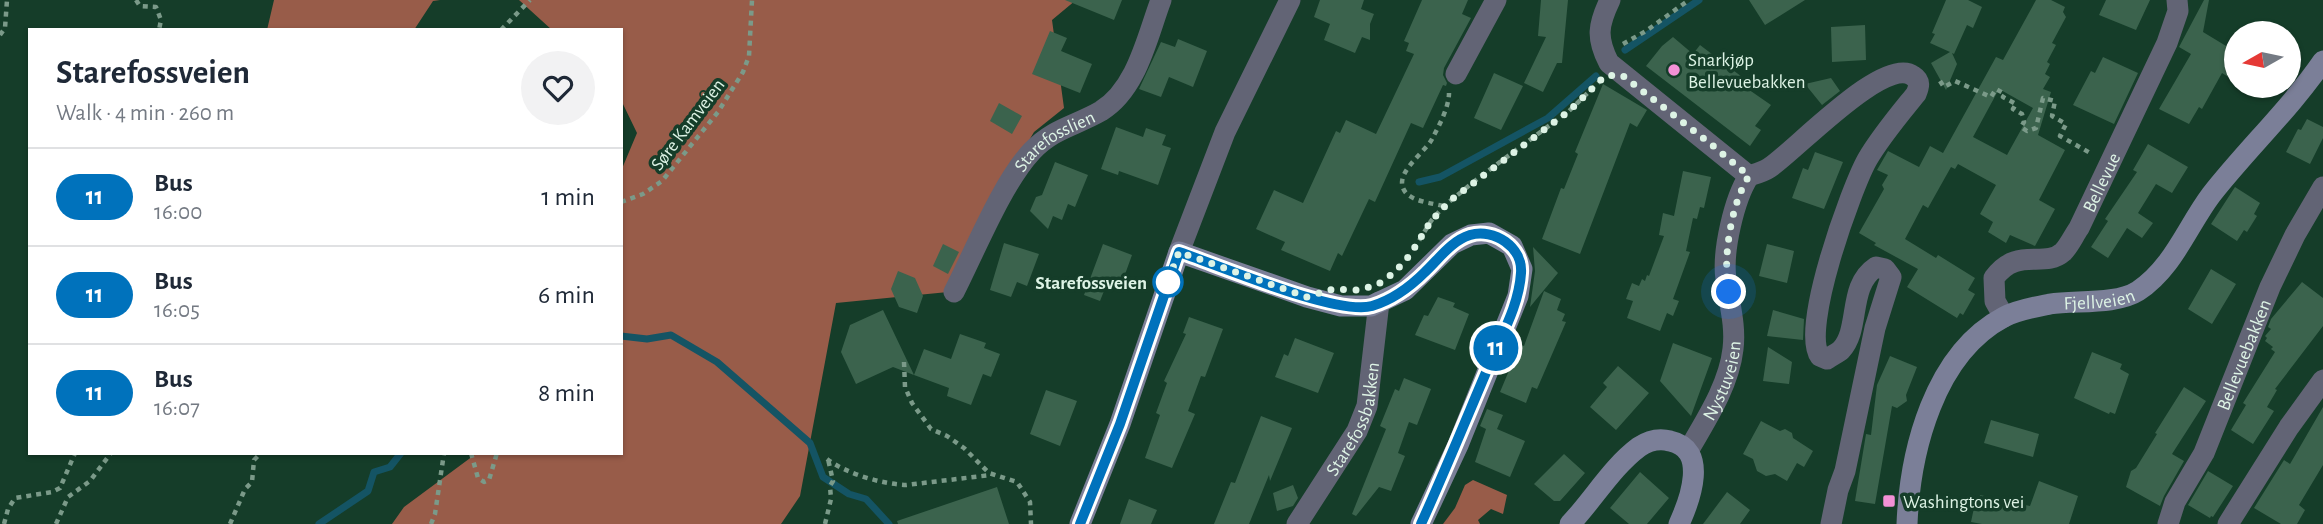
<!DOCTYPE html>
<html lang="en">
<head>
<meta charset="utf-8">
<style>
	body { margin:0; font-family:"Alegreya Sans",sans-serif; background:#f2f2f3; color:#1f2937; height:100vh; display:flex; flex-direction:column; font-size:26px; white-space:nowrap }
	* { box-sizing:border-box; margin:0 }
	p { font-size:23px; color:#747a83 }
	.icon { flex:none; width:38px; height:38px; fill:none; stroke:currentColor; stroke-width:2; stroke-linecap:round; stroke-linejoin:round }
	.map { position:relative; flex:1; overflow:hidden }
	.drawer { position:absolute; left:28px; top:28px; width:595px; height:427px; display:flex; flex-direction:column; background:#fff; border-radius:0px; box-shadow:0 2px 5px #0004 }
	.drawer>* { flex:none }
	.badge { padding:0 14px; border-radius:23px; font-size:24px; line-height:46px }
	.needle { width:46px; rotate:261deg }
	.fabs { position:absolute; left:2224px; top:21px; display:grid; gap:14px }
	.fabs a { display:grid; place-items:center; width:77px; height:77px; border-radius:50%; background:#fff; box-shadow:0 2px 5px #0004; font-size:35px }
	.you { position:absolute; width:35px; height:35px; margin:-18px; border:5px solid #fff; border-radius:50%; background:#1a73e8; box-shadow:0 0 0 10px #1a73e833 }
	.map>.badge { position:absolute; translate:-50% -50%; box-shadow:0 0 0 4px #fff }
	.round { display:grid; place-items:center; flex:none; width:74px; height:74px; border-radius:37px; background:#f2f2f3 }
	.overview { display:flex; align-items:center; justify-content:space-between; height:119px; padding:0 28px }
	h1 { font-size:33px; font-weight:700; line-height:52px }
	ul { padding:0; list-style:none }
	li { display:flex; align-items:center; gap:21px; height:98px; padding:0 28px; border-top:2px solid #e0e1e3 }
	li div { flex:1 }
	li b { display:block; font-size:26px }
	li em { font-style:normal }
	li .badge { min-width:77px; font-weight:700; text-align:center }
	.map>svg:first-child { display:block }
	.forest { fill:#985c49 }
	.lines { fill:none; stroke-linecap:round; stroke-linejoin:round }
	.stream { stroke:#145464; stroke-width:7 }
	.building { fill:#3b634d; fill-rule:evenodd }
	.path { stroke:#7b9a89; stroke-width:4.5; stroke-dasharray:5 5; stroke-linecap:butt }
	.street { stroke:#626475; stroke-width:21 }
	.secondary { stroke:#7b7f98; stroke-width:21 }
	.line-casing { stroke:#fff; stroke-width:16 }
	.line { stroke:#0072bc; stroke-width:10 }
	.walk { stroke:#ddf3e5; stroke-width:7; stroke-dasharray:0 12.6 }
	.poi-dot { fill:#f391d6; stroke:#153d29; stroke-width:2.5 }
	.stop-dot { fill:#fff; stroke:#0072bc; stroke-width:3.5 }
	.labels { text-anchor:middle; stroke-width:7; stroke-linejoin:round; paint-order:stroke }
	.poi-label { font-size:19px; fill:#ddf3e5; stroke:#153d29; text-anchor:start }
	.street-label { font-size:19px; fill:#ddf3e5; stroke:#153d29 }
	.stop-label { font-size:19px; font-weight:bold; fill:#ddf3e5; stroke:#153d29; text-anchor:end }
</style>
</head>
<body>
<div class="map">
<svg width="2323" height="524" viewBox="0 0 2323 524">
	<rect width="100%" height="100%" fill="#153d29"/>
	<path class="forest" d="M274,0H440L433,1L414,30H267Z
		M519,0H1076L1052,20L1064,108L1034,132L974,234L948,292L836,303L800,496L781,524H392L404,507L477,453H621V171L637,133L621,100V30H552Z
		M1473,480L1507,495L1503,514L1491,509L1478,520L1480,524H1443L1455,508L1465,485Z"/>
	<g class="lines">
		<path class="stream" d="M1625,50L1699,0
			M1419,182L1440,177L1548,118L1596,76
			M621,336L647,339L671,335L717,362L810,443L823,477L849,494L866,499L889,524
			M319,524L368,491L374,472L390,467L401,453"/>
	</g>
	<path class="building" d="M1065,0H1122L1114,20Z
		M1320,0H1364L1361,9L1374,14L1370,24V40L1362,37L1355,53L1324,40L1330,24L1314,17Z
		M1422,0H1468L1462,14L1471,18L1444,68L1443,75L1447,83L1446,86L1443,85L1423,128L1411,123L1375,202L1369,199L1342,256L1338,253L1330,271L1281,250L1285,242L1256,229L1274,190L1303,203L1336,131L1340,133L1346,120L1376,134L1414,54L1406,51L1409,43L1404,41Z
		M1541,0H1568L1562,63H1557L1543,92L1524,83L1546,37L1538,36Z
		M1749,0H1805L1765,25Z
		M1946,0H1968L1982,7L1973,28L1967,25L1954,54L1952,53L1957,64L1946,90L1931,63L1950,52L1930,43L1935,34L1932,33Z
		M2036,0H2051L2065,7L2063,12L2066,17L2052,43L2056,45L2047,62L2050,64L2045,74L2050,77L2043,89L2051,92L2038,135L2065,150L2039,200L2055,209L2035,246L2010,235L2006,243L1988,232L1993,222L1980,214L1996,185L1958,164L1955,169L1951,167L1928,208L1923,205L1905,239L1936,258L1938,255L1975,278L1968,290L1975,294L1963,315L1960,313L1957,318L1907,287L1918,269L1874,245L1876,243L1859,233L1884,189L1882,185L1888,175L1877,170L1888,151L1919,167L1930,146L1943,153L1996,57L2003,60ZM1999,89L2033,108L2007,155L1973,137Z
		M2106,0H2150L2136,30L2099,15Z
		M2204,0H2209L2203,32L2236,52V82L2222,73L2202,109L2199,107L2189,124L2159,109L2191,54L2179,47Z
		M1865,25L1866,60L1832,62L1831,27Z
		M1050,31L1067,38L1061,51L1092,64L1080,93L1032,74Z
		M1673,37L1693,54L1700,45L1750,83L1745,87L1771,105L1755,126L1761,130L1750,146L1646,66L1662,46Z
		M1178,39L1207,51L1193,87L1169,77L1161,97L1139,89L1161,42L1175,47Z
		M2103,57L2138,73L2114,124L2073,105L2091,71L2095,73Z
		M1494,73L1523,86L1501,130L1474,118Z
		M1831,78L1840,91L1822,105L1805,84Z
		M1603,84L1647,110L1637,127L1630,123L1580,254L1542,239L1561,188L1564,189L1578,154L1575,152Z
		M999,103L1022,116L1012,134L990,121Z
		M2307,119L2323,127V138L2310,164L2286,152L2298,129L2301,130Z
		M1116,127L1143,137L1146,128L1166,135L1162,145L1171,148L1158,185L1119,171L1118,175L1101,169Z
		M2148,144L2188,167L2172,193L2156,184L2138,213L2153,223L2142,238L2127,228L2108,258L2091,247L2108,221L2105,219L2137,172L2133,170Z
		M1815,152L1843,162L1824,209L1792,198L1803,168L1808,170Z
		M1055,162L1088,175L1075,207L1068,204L1062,220L1053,216L1048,229L1030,211L1036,197L1042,195Z
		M1683,171L1711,177L1704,208L1700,207L1697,219L1693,218L1686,251L1690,252L1673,299L1679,301L1673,316L1667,313L1660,331L1627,318L1633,301L1626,299L1632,283L1639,286L1642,279L1645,281L1647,275L1649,276L1664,236L1659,235L1663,213L1674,216Z
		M2235,187L2260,203L2254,214L2257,216L2247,232L2244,230L2237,241L2211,224Z
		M1004,243L1039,254L1027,286L1017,282L1011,297L990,290Z
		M943,244L959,252L948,274L933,266Z
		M1103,244L1132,255L1119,291L1106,286L1100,301L1084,295Z
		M1767,244L1794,251L1787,283L1759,276Z
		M1533,247L1558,273L1530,307L1535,271Z
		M2211,269L2236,284L2212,324L2188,309Z
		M898,271L915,278L923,296L917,313L899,307L891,289Z
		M2302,282L2323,298V326L2275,389L2277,390L2267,407L2274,411L2253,444L2231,430L2246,405L2243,403L2275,352L2271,349L2273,347L2265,341L2267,338L2265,336L2271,329L2268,327L2271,319Z
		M1544,291L1561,299L1557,310L1565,314L1562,321L1566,322L1537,389L1532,387L1526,403L1500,392L1513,361L1507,359L1514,342L1524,346Z
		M1438,297L1455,303L1453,307L1469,314L1455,350L1415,335L1424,315L1428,316Z
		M883,310L914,375L893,367L856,384L841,352L850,325Z
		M1773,310L1804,319L1803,340L1767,336Z
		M1189,317L1223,329L1205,377L1201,376L1188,411L1195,414L1172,468L1145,458L1160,415L1156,413L1167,383L1164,381L1186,334L1183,333Z
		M960,334L986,343L984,348L1000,354L991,377L983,374L971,405L947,396L949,388L914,375L924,349L951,359Z
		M1295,338L1334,353L1318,393L1275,377L1284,354L1288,356Z
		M1673,343L1712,358L1691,416L1660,381Z
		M1768,347L1792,362L1789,384L1763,381Z
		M2092,352L2122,364L2120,369L2129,374L2115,414L2110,412L2109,414L2074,398Z
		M1890,356L1917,367L1906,395L1907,401L1897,408L1892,406L1875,504L1855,501L1866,434L1871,435L1877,385Z
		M1618,366L1649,393L1616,430L1590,407L1607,387L1603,383Z
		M1404,378L1431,389L1417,425L1409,422L1398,453L1405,456L1391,491L1379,487L1356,516L1352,514L1386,429L1380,426L1395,389L1399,391Z
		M2184,387L2206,401L2172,454L2184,461L2164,496L2160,506L2126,487L2131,471L2136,468L2157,434L2155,433Z
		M1046,390L1077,401L1060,446L1030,434Z
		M2323,407V465L2299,505L2305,510L2297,524H2281L2254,508L2284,460L2290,464Z
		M1487,409L1503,415L1497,429L1525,441L1510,477L1475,462L1486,429L1480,426Z
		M1261,416L1292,428L1270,481L1269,475L1249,524H1214L1231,482L1235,483Z
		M1991,420L2039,434L2033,457L1984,443Z
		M1761,421L1780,431L1785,429L1792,433L1793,438L1813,451L1804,467L1797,463L1787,481L1775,474L1766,476L1757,471L1753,459L1743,454Z
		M1564,454L1585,473L1560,501H1554L1534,484Z
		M2208,471L2233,486L2213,517L2211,516L2210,518L2188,505Z
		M1640,472L1669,498L1647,524H1629L1610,508Z
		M2039,481L2078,496L2069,524H1982L1971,522L1975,503H1978L1980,495L2030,506Z
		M1293,485L1298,498L1293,506L1277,511L1273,493Z
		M997,487L1009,524H898L897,521Z
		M1727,492L1750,510L1740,524H1703Z
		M1129,499L1157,510L1151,524H1120Z"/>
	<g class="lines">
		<path class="path" d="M136,0L140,6L156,7L161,20L159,30
			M501,30L530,0
			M0,35L5,28L7,0
			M1623,44L1646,31L1689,0
			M1940,81L1944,87L1955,81L1991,97L1996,89L2005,94L2003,97L2016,104L2013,109L2022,114L2024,122L2021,127L2027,131L2036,128L2043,98L2055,101L2052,116L2066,124L2060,136L2092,154
			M621,202L643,194L662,181L718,112L743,72L749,56L752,0
			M1443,206C1432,203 1416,202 1407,194C1389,176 1425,153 1432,139C1439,126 1449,107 1449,93
			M1414,249L1431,221L1444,206L1481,176L1569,111L1601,80
			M904,362L905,387L912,403L931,429L947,436L964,448L989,473L1017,482L1030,502L1031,524
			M471,453L478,478L484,482L489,480L497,453
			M827,459C847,474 882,484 906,485L991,475
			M4,524L8,509L15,498L52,492L60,488L75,453
			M56,524L68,497L90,481L111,453
			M230,524L245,489L252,482L254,460L261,453
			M431,524L435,514L444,453
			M825,524L831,499L830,486L833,481L828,459"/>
		<g class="street">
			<path d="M1610,0C1598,25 1596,38 1609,63L1749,176"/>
			<path d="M1456,74L1496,0"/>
			<path d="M1749,176C1755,174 1763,172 1769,168C1794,152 1885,54 1913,76C1921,81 1919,87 1916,94C1899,115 1881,136 1867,160C1851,189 1800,330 1820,356L1827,359C1831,356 1838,353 1841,350C1861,329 1847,286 1876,267L1885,269L1891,277L1875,328L1845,471L1838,490L1831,524"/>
			<path d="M1179,252L1225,132L1290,0"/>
			<path id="s1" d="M954,292C975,251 1002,183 1032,151C1054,128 1075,126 1101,111C1137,89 1147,37 1161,0"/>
			<path id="s2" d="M2004,317L1995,301L1994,278C2017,246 2044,269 2063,252C2069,246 2074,235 2079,228L2167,43L2178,11L2177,0"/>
			<path id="s3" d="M1688,451C1706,420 1729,385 1733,349C1736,325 1729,303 1726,279C1722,252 1734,199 1749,176"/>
			<path id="s4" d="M1297,524L1357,431L1367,406L1379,302"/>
			<path id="s5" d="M2168,524L2175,502L2204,453L2270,287L2295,235L2323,187"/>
			<path d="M2228,524L2289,427L2323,380"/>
		</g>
		<g class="secondary">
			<path d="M1080,524L1120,424L1179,252L1307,297L1341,306H1371L1405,290L1452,244L1471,235L1489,233L1512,246L1522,269L1518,296L1458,445L1421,524"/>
			<path d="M1570,524C1593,500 1612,467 1639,447C1648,441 1659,438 1670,441C1709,449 1690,500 1679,524"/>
			<path id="s6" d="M1907,524C1910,451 1934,354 2004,317C2017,310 2035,307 2050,304C2075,300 2116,305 2138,291C2173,268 2187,227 2211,195C2247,149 2290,109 2323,61"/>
		</g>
	</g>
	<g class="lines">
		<defs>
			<path id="line" d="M1080,524L1120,424L1179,252C1218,265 1337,316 1372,306C1392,300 1411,286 1425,272C1439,259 1451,241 1470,235C1494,228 1523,247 1521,273C1519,305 1502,334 1490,363C1467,417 1445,471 1421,524"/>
		</defs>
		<use href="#line" class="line-casing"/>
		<use href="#line" class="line"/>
		<path class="walk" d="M1168,282L1166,286L1179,252L1307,297L1333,289L1358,290L1377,285L1395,272L1410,255L1431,221L1451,200L1569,111L1605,76L1622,75L1712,145L1749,176C1731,203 1722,261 1729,292"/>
	</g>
	<g class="poi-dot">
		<circle cx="1674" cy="70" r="7"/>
		<rect x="1882" y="494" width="14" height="14" rx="3.5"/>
	</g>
	<circle class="stop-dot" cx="1168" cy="282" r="14"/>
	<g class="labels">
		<g class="poi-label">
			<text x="1688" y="66">Snarkjøp<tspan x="1688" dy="22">Bellevuebakken</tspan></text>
			<text x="1903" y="508">Washingtons vei</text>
		</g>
		<g class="street-label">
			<text transform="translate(687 124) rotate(-53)" y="7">Søre Kamveien</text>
			<text dy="7" stroke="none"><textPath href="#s1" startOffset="186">Starefosslien</textPath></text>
			<text dy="7" stroke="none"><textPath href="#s2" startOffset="198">Bellevue</textPath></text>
			<text dy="7" stroke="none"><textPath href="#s6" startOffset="336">Fjellveien</textPath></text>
			<text dy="7" stroke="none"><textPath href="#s5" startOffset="186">Bellevuebakken</textPath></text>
			<text dy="7" stroke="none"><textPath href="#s3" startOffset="79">Nystuveien</textPath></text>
			<text dy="7" stroke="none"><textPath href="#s4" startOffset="121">Starefossbakken</textPath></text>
		</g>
		<g class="stop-label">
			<text x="1147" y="289">Starefossveien</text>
		</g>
	</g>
</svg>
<div class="fabs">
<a><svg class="needle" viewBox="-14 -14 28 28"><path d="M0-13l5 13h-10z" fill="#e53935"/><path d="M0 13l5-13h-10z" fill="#747a83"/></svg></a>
</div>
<div class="you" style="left:1729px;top:292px"></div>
<b class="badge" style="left:1496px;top:348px;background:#0072bc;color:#fff">11</b>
<section class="drawer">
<div class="overview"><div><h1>Starefossveien</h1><p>Walk · 4 min · 260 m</p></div><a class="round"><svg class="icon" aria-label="heart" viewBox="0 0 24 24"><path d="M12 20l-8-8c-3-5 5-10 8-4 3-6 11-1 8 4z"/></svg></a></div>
<ul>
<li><span class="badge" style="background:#0072bc;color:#fff">11</span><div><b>Bus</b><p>16:00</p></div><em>1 min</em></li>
<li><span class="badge" style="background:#0072bc;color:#fff">11</span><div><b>Bus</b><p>16:05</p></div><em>6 min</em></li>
<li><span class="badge" style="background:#0072bc;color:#fff">11</span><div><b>Bus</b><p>16:07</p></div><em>8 min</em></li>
</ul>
</section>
</div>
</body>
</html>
